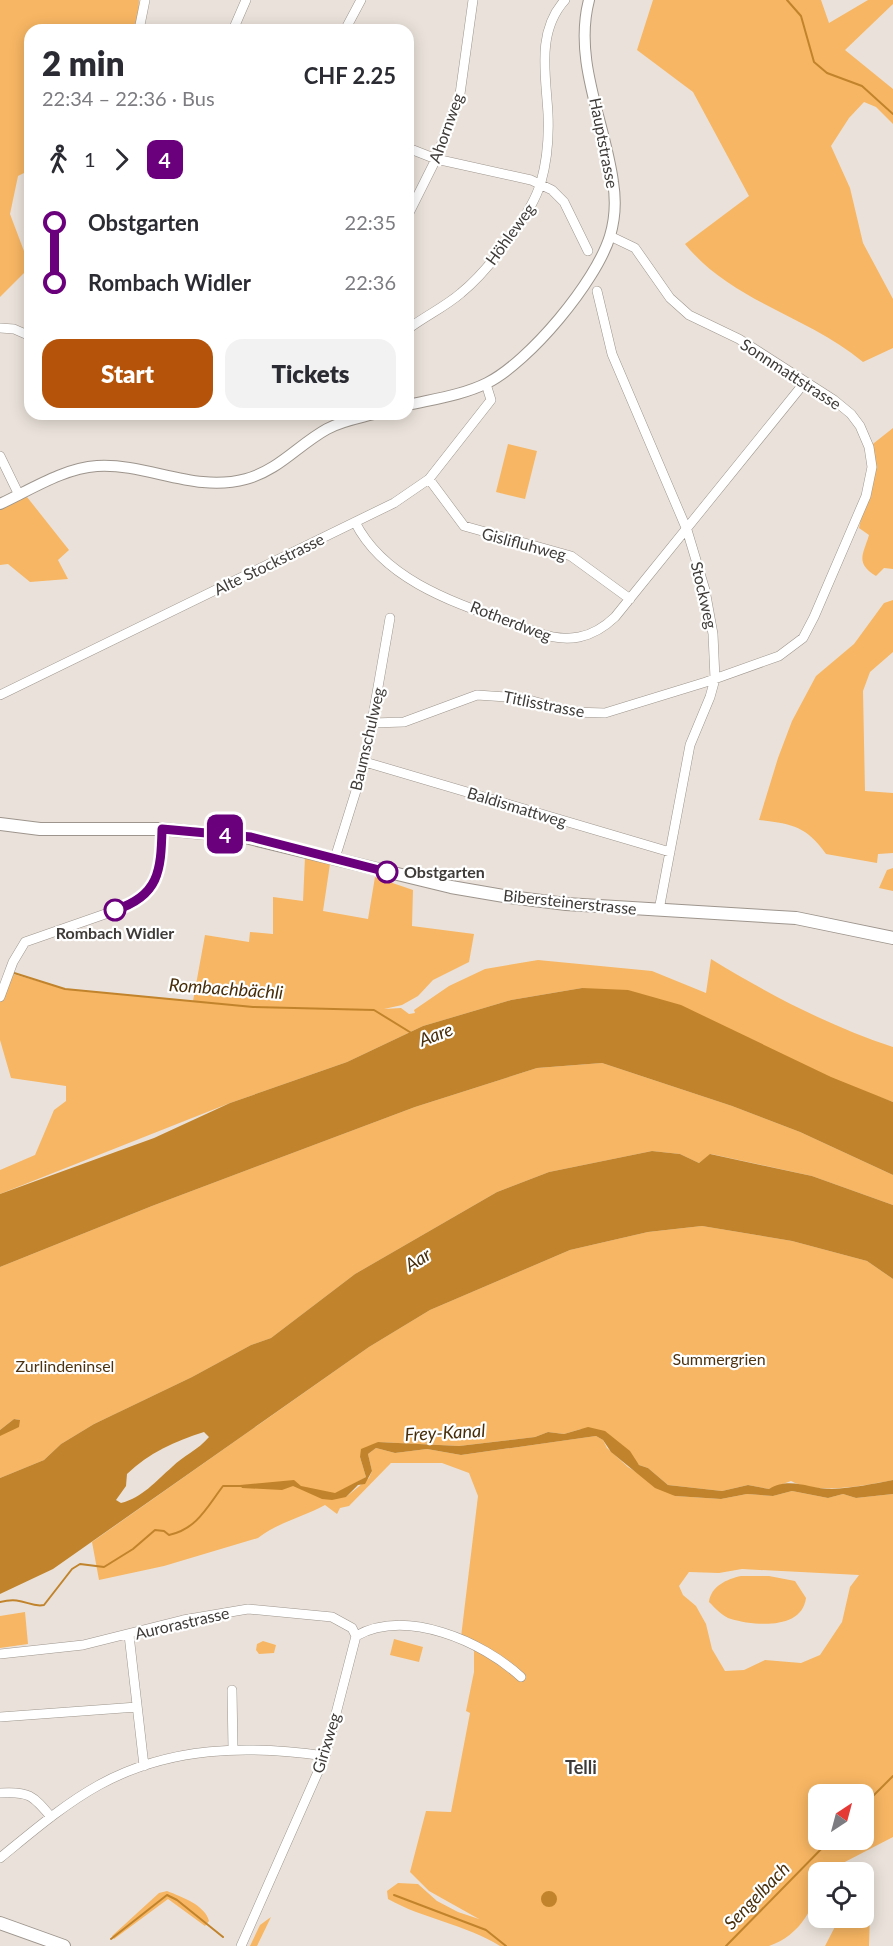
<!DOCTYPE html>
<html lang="en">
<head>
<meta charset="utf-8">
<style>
	body { margin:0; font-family:Lato,sans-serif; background:#f2f2f3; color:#2b2b33; height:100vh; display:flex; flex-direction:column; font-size:22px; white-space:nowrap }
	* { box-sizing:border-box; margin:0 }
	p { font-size:20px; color:#7c7c81 }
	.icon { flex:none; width:33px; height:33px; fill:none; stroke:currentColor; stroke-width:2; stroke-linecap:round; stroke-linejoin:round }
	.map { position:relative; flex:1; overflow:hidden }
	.drawer { position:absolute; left:24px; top:24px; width:390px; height:396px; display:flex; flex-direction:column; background:#fff; border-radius:18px; box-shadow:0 3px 15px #0003 }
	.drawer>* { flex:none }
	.badge { padding:0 12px; border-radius:9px; font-size:21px; line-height:39px }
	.needle { width:39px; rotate:36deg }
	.buttons { position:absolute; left:808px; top:1784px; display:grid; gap:12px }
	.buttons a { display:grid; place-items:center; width:66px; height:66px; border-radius:12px; background:#fff; box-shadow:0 3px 15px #0003; font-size:30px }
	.map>.badge { position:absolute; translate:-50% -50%; box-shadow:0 0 0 3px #fff }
	.legs { display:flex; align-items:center; gap:9px; height:66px; padding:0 18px; font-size:20px }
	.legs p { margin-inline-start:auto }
	.head { display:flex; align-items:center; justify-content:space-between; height:102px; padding:0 18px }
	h1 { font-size:33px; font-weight:800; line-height:45px }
	.action { display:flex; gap:12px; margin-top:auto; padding:12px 18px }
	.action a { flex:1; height:69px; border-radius:18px; background:#b45309; color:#fff; font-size:24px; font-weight:800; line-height:69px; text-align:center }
	.action a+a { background:#f2f2f3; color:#2b2b33 }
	ul { padding:0 18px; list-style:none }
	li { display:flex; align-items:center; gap:21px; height:60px; font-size:22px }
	li i { display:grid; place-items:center; width:9px; height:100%; margin:0 8px; background:currentColor }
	li i::after { content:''; width:15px; height:15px; margin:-8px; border:4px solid; border-radius:50%; background:#fff }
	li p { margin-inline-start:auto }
	li:first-child i { background:linear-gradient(#0000 50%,currentColor 0) }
	li:last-child i { background:linear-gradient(currentColor 50%,#0000 0) }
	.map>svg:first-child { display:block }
	.green { fill:#f7b663; fill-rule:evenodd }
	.water { fill:#c1832b; fill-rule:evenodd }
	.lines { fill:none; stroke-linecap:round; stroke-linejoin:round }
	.stream { stroke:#c1832b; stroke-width:2 }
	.minor-casing { stroke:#9d958d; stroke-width:10 }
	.tertiary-casing { stroke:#9d958d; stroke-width:12 }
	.secondary-casing { stroke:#9d958d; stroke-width:14 }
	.minor { stroke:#fff; stroke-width:9 }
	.tertiary { stroke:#fff; stroke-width:10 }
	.secondary { stroke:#fff; stroke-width:12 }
	.line-1-casing { stroke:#fff; stroke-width:14 }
	.line-1 { stroke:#6b007d; stroke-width:9 }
	.stop-1-dot { fill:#fff; stroke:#6b007d; stroke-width:3 }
	.labels { text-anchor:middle; stroke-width:4.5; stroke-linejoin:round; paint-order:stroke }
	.street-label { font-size:16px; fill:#3e3b38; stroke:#fff }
	.stop-label { font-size:16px; font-weight:bold; fill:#3e3b38; stroke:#fff; text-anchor:start }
	.park-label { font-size:16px; fill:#4d3310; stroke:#fff }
	.water-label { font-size:18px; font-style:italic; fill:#472d08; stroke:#fff }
	.neighbourhood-label { font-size:18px; font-weight:bold; fill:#3e3b38; stroke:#fff }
</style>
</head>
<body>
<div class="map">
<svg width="893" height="1946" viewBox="0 0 893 1946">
	<rect width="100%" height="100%" fill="#eae2da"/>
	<path class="green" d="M0,0H139L138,30H30V170L18,176L10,214L30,267L0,297Z
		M653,0H821L829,23L868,0H893V4L845,50L893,89V124L876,107L864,102L849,118L831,146L850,188L863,243L893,299V348L863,362C808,316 732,302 685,244L749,196L693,92L637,50Z
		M893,428V569L884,568L876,576C855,563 863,555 869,535L859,528L866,496L869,447Z
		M508,444L537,451L525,499L496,492Z
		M27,497L69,550L58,560L68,579L30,582L8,564L0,565V508Z
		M893,600V652L870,672L863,691L865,791L893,793V853L878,854L877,863L826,854C806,826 792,824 759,820L778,758L792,721L816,676L854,644L884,603Z
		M305,857L330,864L323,911L368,919L375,877L413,890L412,926L474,934L469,962L433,980L418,996L402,1005L384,1009L401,1008L409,1014L415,1013L414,1010L449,986L485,969L538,960L652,971L706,993L711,959C768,994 829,1026 893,1047V1102L582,988L511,1000L423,1026L347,1062L230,1103L0,1194V1170L35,1155L54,1110L66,1101V1086L11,1078L0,1040V997L13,974L65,989L193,1001L205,935L249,942L250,932L273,934V897L303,901Z
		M893,868V891L879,888L887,870Z
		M602,1063L732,1106L800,1132L893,1175V1205L812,1176L711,1154L699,1163L680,1154L652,1151L549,1172L497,1192L355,1274L271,1338L251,1345L192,1377L94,1424L61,1444L44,1460L0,1478V1435L20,1420L14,1419L0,1430V1267L152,1206L415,1107L537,1068Z
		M702,1226L792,1241L867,1261L893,1279V1480C863,1486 818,1495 791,1481L769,1489L748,1485L722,1491L668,1485L648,1468L639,1465L611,1437L581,1429L564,1434L548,1432L535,1437L459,1446L378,1442L360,1457L366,1477L347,1488L346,1497L369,1478L372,1471L368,1454L376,1448L395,1453L427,1449L461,1455L596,1436L603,1440L607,1448L628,1467L675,1496L721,1499L747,1494L773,1496L792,1491L828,1498L843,1494L856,1498L893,1494V1837L839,1865L833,1872H819C819,1904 800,1936 769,1946H500C465,1924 423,1919 388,1899L387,1891L398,1883L418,1884L437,1901L458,1912L479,1919L429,1891L410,1872L426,1811L451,1812L470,1713L466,1711L474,1672V1651L461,1637L478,1496L469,1473L442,1463H391L349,1506L340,1508L337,1514L325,1505C303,1517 277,1523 258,1538L164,1566L99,1580L92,1542L369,1347L430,1310L570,1250L648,1232ZM742,1569L859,1575L850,1587L842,1622L820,1655L801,1663L765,1660L744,1670L725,1671L712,1649L706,1624L696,1606L683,1595L679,1586L689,1572L719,1573ZM819,1794H864V1839H819Z
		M741,1576H769L795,1581L806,1598C802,1630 755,1626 731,1619C723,1617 715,1608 709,1602C711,1586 727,1579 741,1576Z
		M25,1612L28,1644L0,1648V1616Z
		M394,1639L423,1647L419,1662L390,1655Z
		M263,1641L276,1645L274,1653L259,1654L256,1650L257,1644Z
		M864,1874L871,1878L869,1946H825L840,1917H864Z
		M167,1891C182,1897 205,1905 209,1921L205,1926L168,1899L114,1939L112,1936L159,1893Z
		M271,1917L257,1946H250L260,1925Z"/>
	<path class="water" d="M582,988L628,990L681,1005L831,1077L893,1102V1175L800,1132L732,1106L602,1063L537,1068L415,1107L152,1206L0,1267V1194L154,1138L230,1103L347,1062L423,1026L511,1000Z
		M652,1151L680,1154L699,1163L710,1154L812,1176L893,1205V1279L867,1261L792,1241L702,1226L648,1232L570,1250L430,1310L369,1347L53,1569L0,1594V1478L44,1460L61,1444L94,1424L192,1377L251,1345L271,1338L355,1274L497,1192L549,1172ZM204,1432L209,1437C198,1450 183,1456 172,1467C156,1481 142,1498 121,1503L116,1500L126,1486L127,1474C149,1453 175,1441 204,1432Z
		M14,1419L20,1420L19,1427L0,1436V1430Z
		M588,1427L605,1431L630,1451L639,1465L648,1468L668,1485L722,1491L748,1485L769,1489C790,1476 809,1489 832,1489C852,1488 873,1484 893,1480V1494L856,1498L843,1494L828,1498L792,1491L773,1496L747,1494L721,1499L675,1496L655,1488L611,1452L603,1440L596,1436L461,1455L427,1449L395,1453L376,1448L368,1454L372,1471L365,1484L358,1485L346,1497L332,1500L322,1499L293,1486L282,1490L242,1488L240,1485L294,1480L301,1486L335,1493L366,1477L360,1457L361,1449L378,1442L459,1446L535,1437L548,1432L564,1434Z
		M541 1899a8 8 0 1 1 16 0a8 8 0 1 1-16 0Z"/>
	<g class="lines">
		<path class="stream" d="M787,0L801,16L814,62L827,73L862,86L893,114
			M11,972L65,989L253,1007L374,1010L413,1034
			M0,1602C24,1596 29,1608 44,1605L72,1569L80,1564L104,1567L133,1549L155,1530L164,1531L169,1535C197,1529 207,1507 223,1486H241
			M864,1805L893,1776
			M394,1895L486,1930L506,1946
			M111,1939L167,1895L177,1900L223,1937
			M726,1946L831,1839"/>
		<defs>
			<path id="minor" d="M139,30L145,0
				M233,30L246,0
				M345,30L361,0
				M408,148L436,159L531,180L552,190L564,202L588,251
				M408,215L436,159L460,94L473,0
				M597,291L612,354L687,530L705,590L713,634L715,679L710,697L690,745L659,910
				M0,328L14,329L30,336
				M408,329C425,316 445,307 461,293C487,272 532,214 541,182C547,161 549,137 548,114C546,75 536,32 565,0
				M0,456L19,495
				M429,479L464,526L571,556L630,599
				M355,522C388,588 474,608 538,633C568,643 592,639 615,617L805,382
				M0,695L394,503L429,479L491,400L486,384
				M373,723L404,722L477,695L522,698L572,712L605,713L706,682L779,656L803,638L814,617L866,496L872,467L869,447L860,426L851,414L834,400L739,339L689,315L670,298L635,248L610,236
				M365,762L670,852
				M335,858L365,762L390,618
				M0,997L13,962L25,942L131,905C160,888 161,860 162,829
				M129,1635L144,1766
				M0,1654L83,1645L183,1620L248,1609L332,1617L352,1628L356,1636
				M232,1690L233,1749
				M0,1717L137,1707
				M0,1793C28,1791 33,1795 51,1817
				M0,1858C32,1832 63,1805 99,1785C170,1746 247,1745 325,1756
				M241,1946L325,1756L356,1636C406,1608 482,1641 521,1677"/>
			<path id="tertiary" d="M408,405C434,399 463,395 487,383C529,362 596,282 610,236C615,219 616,200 613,182C605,122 573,61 589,0
				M0,504C30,490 64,468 97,466C148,463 194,493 246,479C279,470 298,445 327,429C341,421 359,418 374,414"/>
			<path id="secondary" d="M0,824L40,829H162L245,837L451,887L510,897L566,904L796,918L893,938
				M0,1923L64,1946"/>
		</defs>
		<use href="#minor" class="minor-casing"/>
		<use href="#tertiary" class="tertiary-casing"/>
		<use href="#secondary" class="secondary-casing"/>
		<use href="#minor" class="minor"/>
		<use href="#tertiary" class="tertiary"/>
		<use href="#secondary" class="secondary"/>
	</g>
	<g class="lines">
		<defs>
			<path id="line-1" d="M115,910C159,896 161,871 162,829L251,837L387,872"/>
		</defs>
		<use href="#line-1" class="line-1-casing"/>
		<use href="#line-1" class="line-1"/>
	</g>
	<g class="stop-1-dot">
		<circle cx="387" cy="872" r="10"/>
		<circle cx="115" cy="910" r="10"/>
	</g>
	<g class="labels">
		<g class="street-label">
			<text transform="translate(446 128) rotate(-70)" y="6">Ahornweg</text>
			<text transform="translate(604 143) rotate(79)" y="6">Hauptstrasse</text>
			<text transform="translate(510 234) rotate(-54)" y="6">Höhleweg</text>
			<text transform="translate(791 374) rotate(33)" y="6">Sonnmattstrasse</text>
			<text transform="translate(524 544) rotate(15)" y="6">Gislifluhweg</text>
			<text transform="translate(269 564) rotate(-26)" y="6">Alte Stockstrasse</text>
			<text transform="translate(704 595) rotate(77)" y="6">Stockweg</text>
			<text transform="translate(511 621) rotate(21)" y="6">Rotherdweg</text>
			<text transform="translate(544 704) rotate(11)" y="6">Titlisstrasse</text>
			<text transform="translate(367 739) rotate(-77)" y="6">Baumschulweg</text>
			<text transform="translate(517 807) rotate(17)" y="6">Baldismattweg</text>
			<text transform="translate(570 902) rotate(6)" y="6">Bibersteinerstrasse</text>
			<text transform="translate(182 1623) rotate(-13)" y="6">Aurorastrasse</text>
			<text transform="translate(326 1743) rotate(-73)" y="6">Girixweg</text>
		</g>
		<g class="stop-label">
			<text x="404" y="878">Obstgarten</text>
			<text x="115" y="939" text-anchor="middle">Rombach Widler</text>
		</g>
		<g class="park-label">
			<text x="719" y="1365">Summergrien</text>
			<text x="65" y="1372">Zurlindeninsel</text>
		</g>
		<g class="water-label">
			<text transform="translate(226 989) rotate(4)" y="6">Rombachbächli</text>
			<text transform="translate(436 1035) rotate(-21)" y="6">Aare</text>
			<text transform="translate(418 1260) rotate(-32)" y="6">Aar</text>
			<text transform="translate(445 1433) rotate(-3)" y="6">Frey-Kanal</text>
			<text transform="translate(757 1896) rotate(-46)" y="6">Sengelbach</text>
		</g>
		<g class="neighbourhood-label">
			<text x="581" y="1774">Telli</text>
		</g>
	</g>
</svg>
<div class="buttons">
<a><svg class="needle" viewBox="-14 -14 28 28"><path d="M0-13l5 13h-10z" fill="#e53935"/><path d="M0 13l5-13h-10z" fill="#7c7c81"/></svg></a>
<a><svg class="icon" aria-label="locate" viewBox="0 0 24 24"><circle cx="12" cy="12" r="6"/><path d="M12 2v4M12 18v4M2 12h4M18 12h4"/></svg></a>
</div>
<b class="badge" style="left:225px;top:834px;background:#6b007d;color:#fff">4</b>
<section class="drawer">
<div class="head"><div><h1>2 min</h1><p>22:34 – 22:36 · Bus</p></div><b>CHF 2.25</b></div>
<div class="legs"><svg class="icon" aria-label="walk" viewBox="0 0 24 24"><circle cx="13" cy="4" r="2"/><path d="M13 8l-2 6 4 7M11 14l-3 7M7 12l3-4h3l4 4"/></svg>1<svg class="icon" aria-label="forward" viewBox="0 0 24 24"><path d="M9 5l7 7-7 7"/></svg><b class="badge" style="background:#6b007d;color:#fff">4</b></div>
<ul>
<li><i style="color:#6b007d"></i><b>Obstgarten</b><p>22:35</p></li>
<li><i style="color:#6b007d"></i><b>Rombach Widler</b><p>22:36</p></li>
</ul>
<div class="action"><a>Start</a><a>Tickets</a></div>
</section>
</div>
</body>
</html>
